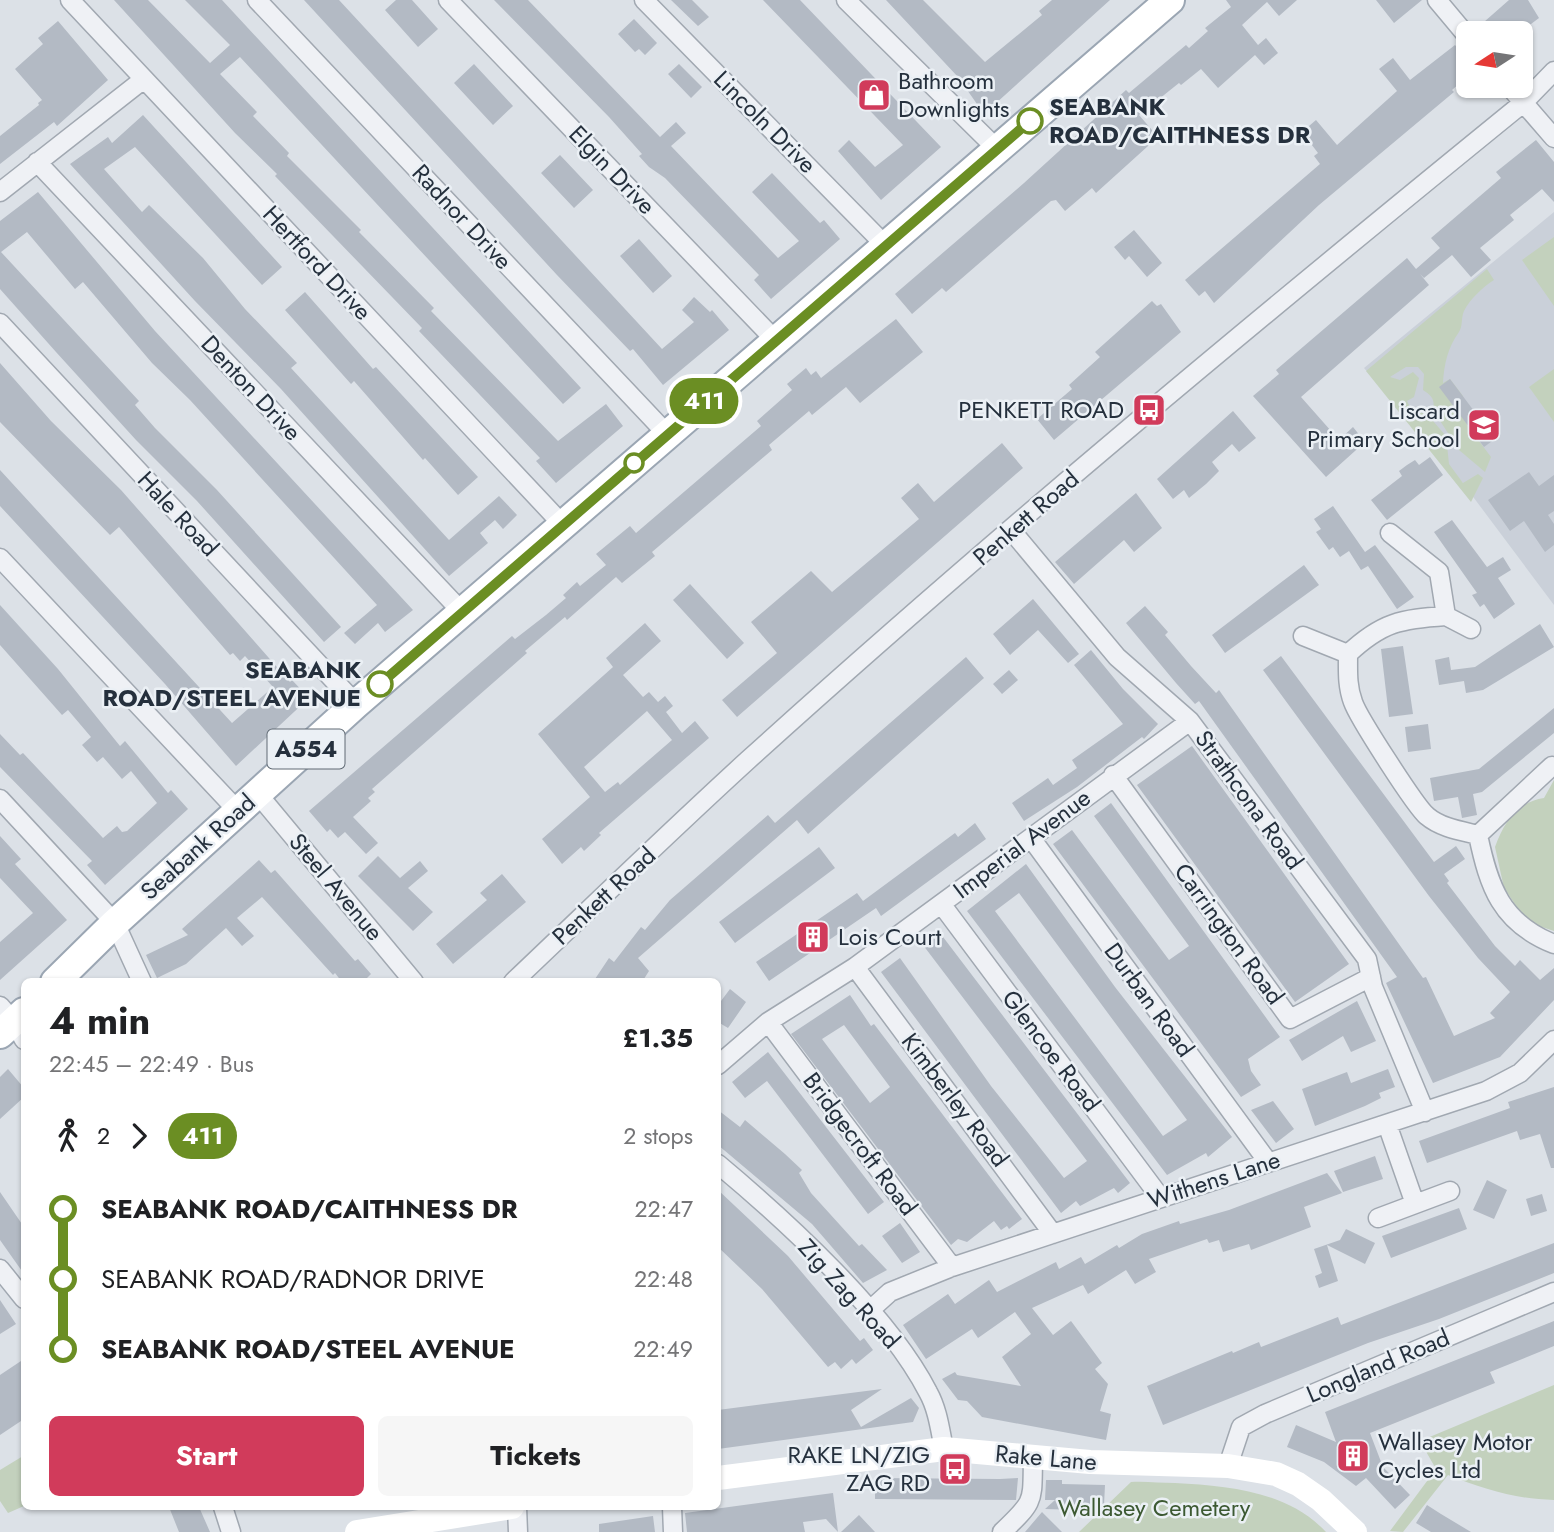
<!DOCTYPE html>
<html lang="en">
<head>
<meta charset="utf-8">
<style>
	body { margin:0; font-family:Jost,sans-serif; background:#f6f6f6; color:#202124; height:100vh; display:flex; flex-direction:column; font-size:26px; white-space:nowrap }
	* { box-sizing:border-box; margin:0 }
	p { font-size:23px; color:#757577 }
	.icon { flex:none; width:38px; height:38px; fill:none; stroke:currentColor; stroke-width:2; stroke-linecap:round; stroke-linejoin:round }
	.map { position:relative; flex:1; overflow:hidden }
	.side { position:absolute; left:21px; top:978px; width:700px; height:532px; display:flex; flex-direction:column; background:#fff; border-radius:10px; box-shadow:0 2px 5px #0004 }
	.side>* { flex:none }
	.badge { padding:0 14px; border-radius:23px; font-size:24px; line-height:46px }
	.needle { width:46px; rotate:258deg }
	.buttons { position:absolute; left:1456px; top:21px; display:grid; gap:14px }
	.buttons a { display:grid; place-items:center; width:77px; height:77px; border-radius:10px; background:#fff; box-shadow:0 2px 5px #0004; font-size:35px }
	.map>.badge { position:absolute; translate:-50% -50%; box-shadow:0 0 0 4px #fff }
	.legs { display:flex; align-items:center; gap:10px; height:77px; padding:0 28px; font-size:23px }
	.legs p { margin-inline-start:auto }
	.head { display:flex; align-items:center; justify-content:space-between; height:119px; padding:0 28px }
	h1 { font-size:38px; font-weight:700; line-height:52px }
	.action { display:flex; gap:14px; margin-top:auto; padding:14px 28px }
	.action a { flex:1; height:80px; border-radius:10px; background:#d13b5b; color:#fff; font-size:28px; font-weight:700; line-height:80px; text-align:center }
	.action a+a { background:#f6f6f6; color:#202124 }
	ul { padding:0 28px; list-style:none }
	li { display:flex; align-items:center; gap:24px; height:70px; font-size:26px }
	li i { display:grid; place-items:center; width:10px; height:100%; margin:0 9px; background:currentColor }
	li i::after { content:''; width:18px; height:18px; margin:-9px; border:5px solid; border-radius:50%; background:#fff }
	li p { margin-inline-start:auto }
	li:first-child i { background:linear-gradient(#0000 50%,currentColor 0) }
	li:last-child i { background:linear-gradient(currentColor 50%,#0000 0) }
	.map>svg:first-child { display:block }
	.built { fill:#cad0d9 }
	.green { fill:#c3d1bd }
	.building { fill:#b3bac4; fill-rule:evenodd }
	.lines { fill:none; stroke-linecap:round; stroke-linejoin:round }
	.minor-casing { stroke:#a1a8b1; stroke-width:21 }
	.primary-casing { stroke:#9ba6b3; stroke-width:32 }
	.minor { stroke:#eff1f5; stroke-width:18 }
	.secondary { stroke:#fff; stroke-width:24 }
	.primary { stroke:#fff; stroke-width:28 }
	.line-1-casing { stroke:#fff; stroke-width:16 }
	.line-1 { stroke:#6b8e23; stroke-width:10 }
	.stop-1-dot { fill:#fff; stroke:#6b8e23; stroke-width:3.5 }
	.labels { text-anchor:middle; stroke-width:5; stroke-linejoin:round; paint-order:stroke }
	.shield { fill:#ebf0f5; stroke:#606a74; stroke-width:2 }
	.shield-label { font-size:23px; font-weight:bold; fill:#25303d }
	.poi-label { font-size:24px; fill:#25303d; stroke:#ebf0f5; text-anchor:start }
	.stop-label { font-size:24px; font-weight:bold; fill:#25303d; stroke:#ebf0f5; text-anchor:start }
	.street-label { font-size:24px; fill:#25303d; stroke:#ebf0f5 }
	.park-label { font-size:24px; fill:#3c5932; stroke:#ebf0f5 }
</style>
</head>
<body>
<div class="map">
<svg width="1554" height="1532" viewBox="0 0 1554 1532">
	<rect width="100%" height="100%" fill="#dce1e7"/>
	<path class="built" d="M1554,212V605L1462,482L1364,368Z"/>
	<path class="green" d="M1554,237V306L1522,260Z
		M1487,269L1494,280C1483,287 1470,299 1464,311C1461,317 1463,326 1459,332C1448,347 1444,364 1443,383L1450,379L1463,396L1467,425L1491,457L1485,472L1459,450L1433,410C1435,399 1432,396 1423,390L1424,374L1418,367H1406L1390,377L1400,380L1413,372L1419,378L1414,397L1407,401L1412,411L1427,414L1446,436L1449,464L1463,483L1478,474L1483,478L1471,502L1366,371Z
		M1554,369V422L1529,387Z
		M1554,780V931L1527,922L1504,888L1495,847C1504,822 1517,802 1544,798Z
		M1554,1385V1500C1515,1499 1484,1489 1448,1475L1403,1532L1390,1531L1436,1469L1420,1441Z
		M23,1456L24,1506L8,1513L0,1501V1470Z
		M1131,1482C1145,1481 1160,1483 1175,1483C1229,1486 1287,1491 1326,1532H1079Z"/>
	<path class="building" d="M114,0H148L210,63L230,45L185,0H222L581,388L563,404L240,57L220,74L257,112L253,116L289,153L287,156L361,230L359,232L434,308L431,311L558,441L606,404L623,426L556,483L536,461L540,458L419,331L422,328L275,176L277,174L235,133Z
		M304,0H339L662,349L694,322L682,310L694,297L710,312L712,310L729,330L663,385L633,349L630,351L557,275Z
		M396,0H412L438,29L418,47L385,10Z
		M494,0H528L660,137L676,122L686,133L671,146L778,258L799,241L752,192L772,173L820,223L824,220L840,239L771,299L754,280L759,275L665,178L649,167L639,156L642,154L609,117Z
		M671,0H692L709,17L698,26Z
		M763,0H800L941,147L881,200L838,151L849,140L875,167L903,145Z
		M886,0H923L985,62L1042,15L1039,11L1052,0H1110L984,114L958,77Z
		M1226,0H1297L1279,16L1267,2L1242,25L1258,45L1266,38L1278,53L1264,65L1255,55L1218,88L1201,69L1181,85L1179,83L1139,115L1158,137L1096,193L1092,188L1065,211L1056,200L1051,201L946,292L942,288L912,314L895,294L1024,183L1126,90L1129,93L1186,45L1189,48L1208,31L1205,28L1231,7Z
		M1376,0H1422L1394,23Z
		M1509,0H1528L1539,18L1519,33H1478L1476,29Z
		M634,19L657,43L645,55L639,49L635,52L618,34Z
		M58,21L108,80L57,126L54,122L0,164V136L39,105L38,103L42,100L15,69L43,44L38,38Z
		M1455,45L1468,60V76L1452,90L1454,92L1319,205L1214,303L1205,291L1199,296L1185,280L1320,164L1314,156L1318,153L1302,132L1316,120L1337,145L1397,91L1379,69L1393,58L1410,80Z
		M474,64L513,106L493,125L454,83Z
		M679,64L702,87L691,98L668,74Z
		M143,115L282,267L262,285L135,147L104,169L142,212L149,205L203,258L245,309L297,363L291,368L449,540L499,496L517,515L503,529L495,520L480,533L488,543L449,576L281,389L195,301L70,164L108,137L112,143Z
		M1536,140L1554,162V202L1542,189L1510,215L1514,220L1480,248L1491,260L1471,277L1452,255L1424,278L1420,274L1429,285L1301,397L1339,440L1353,427L1365,442L1326,477L1253,396L1279,374L1276,370L1407,258L1416,269L1440,248L1431,238L1501,178L1496,172Z
		M560,155L593,190L574,208L541,173Z
		M38,192L155,331L413,610L385,632L378,623L355,644L344,633L377,605L190,400L152,363L83,282L75,289L27,232L1,252L139,401L135,405L155,428L217,490L341,627L324,642L197,501L136,440L56,352L0,289V221Z
		M1134,230L1162,263L1147,277L1129,256L1125,260L1114,247Z
		M639,239L672,276L653,293L620,256Z
		M305,292L373,369L376,367L478,477L458,495L425,458L423,460L354,381L351,384L285,310Z
		M1152,301L1157,306L1161,304L1181,332L1054,440L1037,419L1072,389L1069,385L1100,357L1095,352Z
		M896,319L923,352L860,403L846,387L812,415L809,411L769,445L772,450L652,552L655,556L622,583L616,577L567,620L565,617L525,651L527,653L372,789L375,792L368,798L371,801L353,817L378,843L366,854L345,832L338,838L330,829L327,832L309,811L512,636L515,639L546,615L566,598L563,595L577,582L580,586L606,565L596,554L630,526L636,533L761,426L757,421L792,390L787,384L806,368L811,375L816,371L821,378Z
		M0,363L51,421L121,490L290,682L292,680L309,698L236,766L165,684L0,506V470L232,723L273,687L245,656L240,661L233,653L230,655L119,527L110,535L0,422Z
		M1450,379L1495,439L1484,447L1439,387Z
		M1233,411L1256,438L1239,452L1232,444L1212,462L1219,471L1206,484L1189,498L1184,490L1173,499L1157,479Z
		M1002,443L1023,468L737,717L722,700L777,653L751,622L811,571L832,592L919,519L901,498L918,483L934,502Z
		M1430,457L1443,475L1387,520L1371,500L1402,476L1399,471L1407,465L1415,460L1419,465Z
		M1529,472L1539,486L1554,475V511L1548,515L1554,524V545L1545,552L1524,521L1510,531L1488,500Z
		M1136,493L1162,528L1134,552L1124,540L1074,584L1055,562Z
		M1333,506L1365,552L1375,545L1414,597L1397,609L1368,566L1361,570L1349,551L1340,557L1333,547L1329,550L1316,532L1321,529L1314,519Z
		M1452,520L1487,567L1503,557L1511,570L1498,578L1515,604L1494,619L1484,604L1480,607L1472,595L1477,593L1434,532Z
		M1304,565L1319,585L1225,653L1212,635Z
		M690,584L744,643L727,659L673,600Z
		M1033,599L1079,654L1068,663L1038,630L1010,655L993,634Z
		M0,605L58,669L120,746L125,741L168,793L171,790L188,809L105,885L87,865L92,861L0,767V734L20,755L23,753L103,838L117,826L122,832L127,831L157,803L131,771L122,779L103,757L97,762L82,745L91,737L68,710L62,715L0,645Z
		M1145,606L1168,632L1165,635L1191,666L1216,693L1219,690L1423,978L1426,977L1454,1036L1495,1018L1490,1013L1510,992L1478,958L1429,896L1263,670L1281,656L1434,862L1456,846L1465,859L1444,874L1449,881L1447,883L1495,946L1515,966L1520,960L1540,980L1554,968V1000L1500,1057L1433,1083L1386,983L1397,977L1199,701L1195,704L1176,683L1126,623Z
		M645,623L661,641L623,675L643,697L649,692L658,702L665,696L673,706L666,712L682,733L695,721L709,738L599,833L601,835L584,851L581,847L562,864L542,839L590,797L538,734L613,667L606,658ZM647,711L672,740L620,785L618,782L605,792L584,767Z
		M1540,624L1554,647L1483,690L1466,693L1464,681L1439,685L1435,660L1449,657L1451,670L1475,667Z
		M1403,646L1413,714L1389,717L1381,649Z
		M1091,650L1123,689L1158,724L1144,739L1142,737L1077,787L1024,821L1012,803L1048,778L1053,785L1077,768L1072,760L1123,724L1074,665Z
		M966,657L984,678L808,834L797,820L638,958L649,971L642,982H593L609,958L614,962L641,927L645,930L670,900L768,815L775,823Z
		M1009,670L1018,680L1002,694L993,684Z
		M1554,708V733L1482,792L1473,794L1477,815L1462,818L1458,797L1434,801L1430,778L1479,769Z
		M1428,724L1431,749L1408,752L1405,727Z
		M1192,746L1349,964L1295,1002L1137,785Z
		M1111,803L1280,1037L1248,1059L1251,1071L1261,1085L1241,1097L1053,844L1072,830L1169,960L1189,946L1094,816Z
		M975,823L986,839L881,916L876,908L769,981L756,962L857,893L863,901L955,833L958,837Z
		M0,836L21,859L15,864L67,920L0,980V942L33,913L0,878Z
		M819,847L835,868L735,943L719,922Z
		M378,856L400,878L420,861L428,871L408,888L433,912L413,931L358,876Z
		M259,860L271,873L275,870L355,961L358,959L371,974L363,982H342L335,973L333,975L262,897L237,918L254,936L242,946L226,928L186,964L157,978L146,955L188,935L182,929Z
		M1026,864L1115,987L1232,1137L1208,1157L1206,1153L1167,1175L967,911ZM1019,893L1187,1120L1163,1136L995,911Z
		M502,874L526,902L453,964L436,944L487,900L480,893Z
		M940,933L1130,1183L1118,1193L1114,1188L1080,1206L1076,1201L1061,1213L881,972L900,958L991,1086L1064,1178L1087,1161L923,945Z
		M730,989L746,1002L728,1028L718,1022V1005Z
		M850,995L871,1026L874,1024L1022,1219L1009,1229L1007,1226L1001,1230L994,1221L967,1242L958,1239L951,1245L791,1034ZM844,1025L890,1087L870,1103L822,1039Z
		M1357,1001L1376,1041L1351,1052L1343,1036L1302,1061L1289,1040Z
		M768,1052L884,1202L868,1214L767,1081L745,1098L732,1082Z
		M8,1069L24,1088V1097L0,1119V1077Z
		M1388,1069L1395,1087L1379,1093L1381,1098L1365,1106L1315,1126L1302,1089L1347,1072L1351,1083Z
		M1554,1087V1168H1551L1540,1134L1520,1140L1517,1131L1427,1163L1419,1141L1510,1108L1508,1102Z
		M1273,1101L1294,1129L1276,1143L1251,1110Z
		M718,1110L740,1127L745,1120L785,1154L802,1170L799,1173L811,1193L859,1246L862,1244L887,1270L863,1283L812,1224L718,1145Z
		M1375,1156L1383,1179L1343,1192L1334,1171Z
		M1327,1173L1342,1193L1304,1207L1311,1227L1251,1250L1249,1244L1223,1252L1219,1240L1209,1243L1207,1239L1149,1259L1156,1272L1135,1284L1126,1270L1088,1294L1083,1285L1032,1308L1053,1335L1071,1321L1102,1363L1095,1369L1108,1384L1100,1411L1111,1414L1106,1440L982,1417L967,1401L958,1400L942,1379L955,1372L957,1375L1021,1386L1002,1357L1031,1334L1015,1312L978,1338L972,1329L926,1359L903,1325L948,1294L955,1304L989,1280L997,1292L1056,1262L1059,1269L1081,1257L1085,1264L1117,1245L1119,1248L1142,1234L1179,1221L1180,1224L1229,1210Z
		M1487,1180L1507,1190L1494,1219L1473,1210Z
		M718,1190L788,1256L860,1341L864,1338L873,1350L856,1364L852,1359L841,1369L835,1362L828,1367L762,1289L718,1247Z
		M0,1192L24,1227V1274L0,1240Z
		M1542,1194L1547,1211L1531,1216L1526,1199Z
		M1459,1208L1467,1229L1391,1258L1382,1236Z
		M900,1223L920,1252L902,1263L882,1236Z
		M1346,1229L1375,1243L1365,1264L1327,1245L1338,1281L1319,1288L1315,1276L1322,1273L1314,1249L1340,1240Z
		M1554,1243V1273L1439,1319L1368,1343L1163,1425L1147,1386L1232,1351L1233,1353L1259,1342L1261,1347L1338,1317L1341,1325Z
		M0,1300L16,1324L0,1334Z
		M1554,1321V1346L1490,1372L1495,1383L1370,1433L1383,1467L1410,1495L1395,1509L1366,1478L1356,1486L1324,1462L1287,1447L1296,1425L1336,1442L1325,1412Z
		M24,1359V1419L0,1435V1375Z
		M882,1389L851,1410L861,1427L911,1398L919,1408L913,1422L718,1449V1410Z
		M875,1478L1000,1479L1018,1478L1016,1500L875,1499Z
		M1046,1480H1062V1484L1105,1485L1104,1505L1080,1504V1510L1045,1509L1055,1500H1045Z
		M833,1493L838,1532L826,1519L803,1522L805,1532H687L685,1513Z
		M1427,1505L1441,1514L1471,1532H1431L1416,1523Z
		M169,1507H199L210,1532H179Z
		M1042,1512L1062,1532H1025Z
		M859,1515L875,1532H841Z
		M653,1516L655,1532H599V1524Z"/>
	<g class="lines">
		<defs>
			<path id="minor" d="M70,0L564,526
				M257,0L667,434
				M448,0L775,340
				M644,0L885,245
				M846,0L997,149
				M1437,0L1468,37
				M1509,86L1554,138
				M37,162L464,614
				M0,192L144,79
				M0,323L356,704
				M1011,530L1117,657L1190,721L1367,959L1373,987L1425,1112
				M0,558L237,810
				M1446,616L1471,629
				M1303,636L1348,654C1348,671 1347,686 1353,702C1358,717 1416,807 1427,816C1441,828 1462,831 1478,835
				M1348,654C1382,622 1401,619 1446,616L1439,572L1390,533
				M1552,766L1478,835C1489,887 1501,923 1554,944
				M1113,775L1290,1019L1371,977
				M257,793L414,982
				M0,799L115,923L142,982
				M1031,838L1268,1162
				M942,905L1160,1197
				M855,967L1053,1234
				M513,982C591,908 668,833 748,760C999,533 1260,317 1523,103L1554,71
				M0,1006L14,1022L24,1040
				M768,1022L952,1267
				M718,1065L768,1022L855,967L1190,721
				M1387,1124L1415,1204
				M718,1164C785,1220 888,1314 928,1392C938,1410 940,1430 944,1449
				M1378,1218L1450,1191
				M0,1269L24,1299
				M869,1311L890,1292L952,1267L1486,1091L1520,1073L1554,1040
				M1228,1466L1241,1427L1265,1414L1554,1292
				M223,1507L231,1532
				M517,1507L518,1532
				M672,1507L673,1532
				M1002,1532C1036,1500 1032,1502 1033,1457"/>
			<path id="primary" d="M55,982L115,923L356,704L1170,0
				M0,1034L24,1012"/>
		</defs>
		<use href="#minor" class="minor-casing"/>
		<use href="#primary" class="primary-casing"/>
		<use href="#minor" class="minor"/>
		<path class="secondary" d="M718,1478L944,1449L1090,1462L1228,1466L1276,1474L1298,1484L1321,1500L1355,1532
			M357,1532L512,1507"/>
		<use href="#primary" class="primary"/>
	</g>
	<g class="lines">
		<defs>
			<path id="line-1" d="M380,684L1030,121"/>
		</defs>
		<use href="#line-1" class="line-1-casing"/>
		<use href="#line-1" class="line-1"/>
	</g>
	<defs>
		<symbol id="shop-square" viewBox="-11 -11 22 22"><rect x="-9" y="-9" width="18" height="18" rx="4" fill="#d13b5b" stroke="#ebf0f5"/><path d="M-5-2.5h2.3a2.7 3.5 0 0 1 5.4 0H5L5.5 6h-11ZM-1.5-2.5h3a1.5 2.3 0 0 0-3 0Z" fill="#fff"/></symbol>
		<symbol id="bus-square" viewBox="-11 -11 22 22"><rect x="-9" y="-9" width="18" height="18" rx="4" fill="#d13b5b" stroke="#ebf0f5"/><path d="M-5-6H5V4H4V6H2V4H-2V6H-4V4H-5ZM-3.5-4V0h7V-4ZM-3.5 1.2v1.5H-2V1.2ZM2 1.2v1.5H3.5V1.2Z" fill="#fff"/></symbol>
		<symbol id="school-square" viewBox="-11 -11 22 22"><rect x="-9" y="-9" width="18" height="18" rx="4" fill="#d13b5b" stroke="#ebf0f5"/><path d="M0-5L7-2L0 1L-7-2ZM-4 1L0 2.5L4 1V4Q0 6-4 4Z" fill="#fff"/></symbol>
		<symbol id="building-square" viewBox="-11 -11 22 22"><rect x="-9" y="-9" width="18" height="18" rx="4" fill="#d13b5b" stroke="#ebf0f5"/><path d="M-4-6H4V6H1V3H-1V6H-4ZM-2.5-4.3h1.7v1.8h-1.7ZM.8-4.3h1.7v1.8H.8ZM-2.5-1h1.7V.8h-1.7ZM.8-1h1.7V.8H.8Z" fill="#fff"/></symbol>
	</defs>
	<g fill-rule="evenodd">
		<use href="#shop-square" x="855" y="76" width="38" height="38"/>
		<use href="#bus-square" x="1130" y="391" width="38" height="38"/>
		<use href="#school-square" x="1465" y="406" width="38" height="38"/>
		<use href="#building-square" x="794" y="918" width="38" height="38"/>
		<use href="#building-square" x="1334" y="1437" width="38" height="38"/>
		<use href="#bus-square" x="936" y="1450" width="38" height="38"/>
	</g>
	<g class="stop-1-dot">
		<circle cx="1030" cy="121" r="12"/>
		<circle cx="634" cy="463" r="9"/>
		<circle cx="380" cy="684" r="12"/>
	</g>
	<g class="labels">
		<rect class="shield" x="267.5" y="729.5" width="77" height="39" rx="5"/>
		<g class="shield-label">
			<text x="306" y="757">A554</text>
		</g>
		<g class="poi-label">
			<text x="898" y="89">Bathroom<tspan x="898" dy="28">Downlights</tspan></text>
			<text x="1124" y="418" text-anchor="end">PENKETT ROAD</text>
			<text x="1460" y="419" text-anchor="end">Liscard<tspan x="1460" dy="28">Primary School</tspan></text>
			<text x="838" y="945">Lois Court</text>
			<text x="1378" y="1450">Wallasey Motor<tspan x="1378" dy="28">Cycles Ltd</tspan></text>
			<text x="930" y="1463" text-anchor="end">RAKE LN/ZIG<tspan x="930" dy="28">ZAG RD</tspan></text>
		</g>
		<g class="stop-label">
			<text x="1049" y="115">SEABANK<tspan x="1049" dy="28">ROAD/CAITHNESS DR</tspan></text>
			<text x="361" y="678" text-anchor="end">SEABANK<tspan x="361" dy="28">ROAD/STEEL AVENUE</tspan></text>
		</g>
		<g class="street-label">
			<text transform="translate(765 122) rotate(45)" y="8">Lincoln Drive</text>
			<text transform="translate(612 170) rotate(46)" y="8">Elgin Drive</text>
			<text transform="translate(462 217) rotate(47)" y="8">Radnor Drive</text>
			<text transform="translate(317 263) rotate(47)" y="8">Hertford Drive</text>
			<text transform="translate(251 388) rotate(47)" y="8">Denton Drive</text>
			<text transform="translate(178 514) rotate(47)" y="8">Hale Road</text>
			<text transform="translate(1026 518) rotate(-41)" y="8">Penkett Road</text>
			<text transform="translate(1249 800) rotate(54)" y="8">Strathcona Road</text>
			<text transform="translate(1022 844) rotate(-37)" y="8">Imperial Avenue</text>
			<text transform="translate(198 847) rotate(-42)" y="8">Seabank Road</text>
			<text transform="translate(336 887) rotate(50)" y="8">Steel Avenue</text>
			<text transform="translate(604 896) rotate(-43)" y="8">Penkett Road</text>
			<text transform="translate(1229 934) rotate(54)" y="8">Carrington Road</text>
			<text transform="translate(1149 1000) rotate(54)" y="8">Durban Road</text>
			<text transform="translate(1051 1051) rotate(53)" y="8">Glencoe Road</text>
			<text transform="translate(955 1100) rotate(53)" y="8">Kimberley Road</text>
			<text transform="translate(860 1144) rotate(53)" y="8">Bridgecroft Road</text>
			<text transform="translate(1214 1180) rotate(-18)" y="8">Withens Lane</text>
			<text transform="translate(849 1294) rotate(48)" y="8">Zig Zag Road</text>
			<text transform="translate(1378 1366) rotate(-23)" y="8">Longland Road</text>
			<text transform="translate(1046 1458) rotate(5)" y="8">Rake Lane</text>
		</g>
		<g class="park-label">
			<text x="1154" y="1516">Wallasey Cemetery</text>
		</g>
	</g>
</svg>
<div class="buttons">
<a><svg class="needle" viewBox="-14 -14 28 28"><path d="M0-13l5 13h-10z" fill="#e53935"/><path d="M0 13l5-13h-10z" fill="#757577"/></svg></a>
</div>
<b class="badge" style="left:704px;top:401px;background:#6b8e23;color:#fff">411</b>
<section class="side">
<div class="head"><div><h1>4 min</h1><p>22:45 – 22:49 · Bus</p></div><b>£1.35</b></div>
<div class="legs"><svg class="icon" aria-label="walk" viewBox="0 0 24 24"><circle cx="13" cy="4" r="2"/><path d="M13 8l-2 6 4 7M11 14l-3 7M7 12l3-4h3l4 4"/></svg>2<svg class="icon" aria-label="forward" viewBox="0 0 24 24"><path d="M9 5l7 7-7 7"/></svg><b class="badge" style="background:#6b8e23;color:#fff">411</b><p>2 stops</p></div>
<ul>
<li><i style="color:#6b8e23"></i><b>SEABANK ROAD/CAITHNESS DR</b><p>22:47</p></li>
<li><i style="color:#6b8e23"></i><span>SEABANK ROAD/RADNOR DRIVE</span><p>22:48</p></li>
<li><i style="color:#6b8e23"></i><b>SEABANK ROAD/STEEL AVENUE</b><p>22:49</p></li>
</ul>
<div class="action"><a>Start</a><a>Tickets</a></div>
</section>
</div>
</body>
</html>
